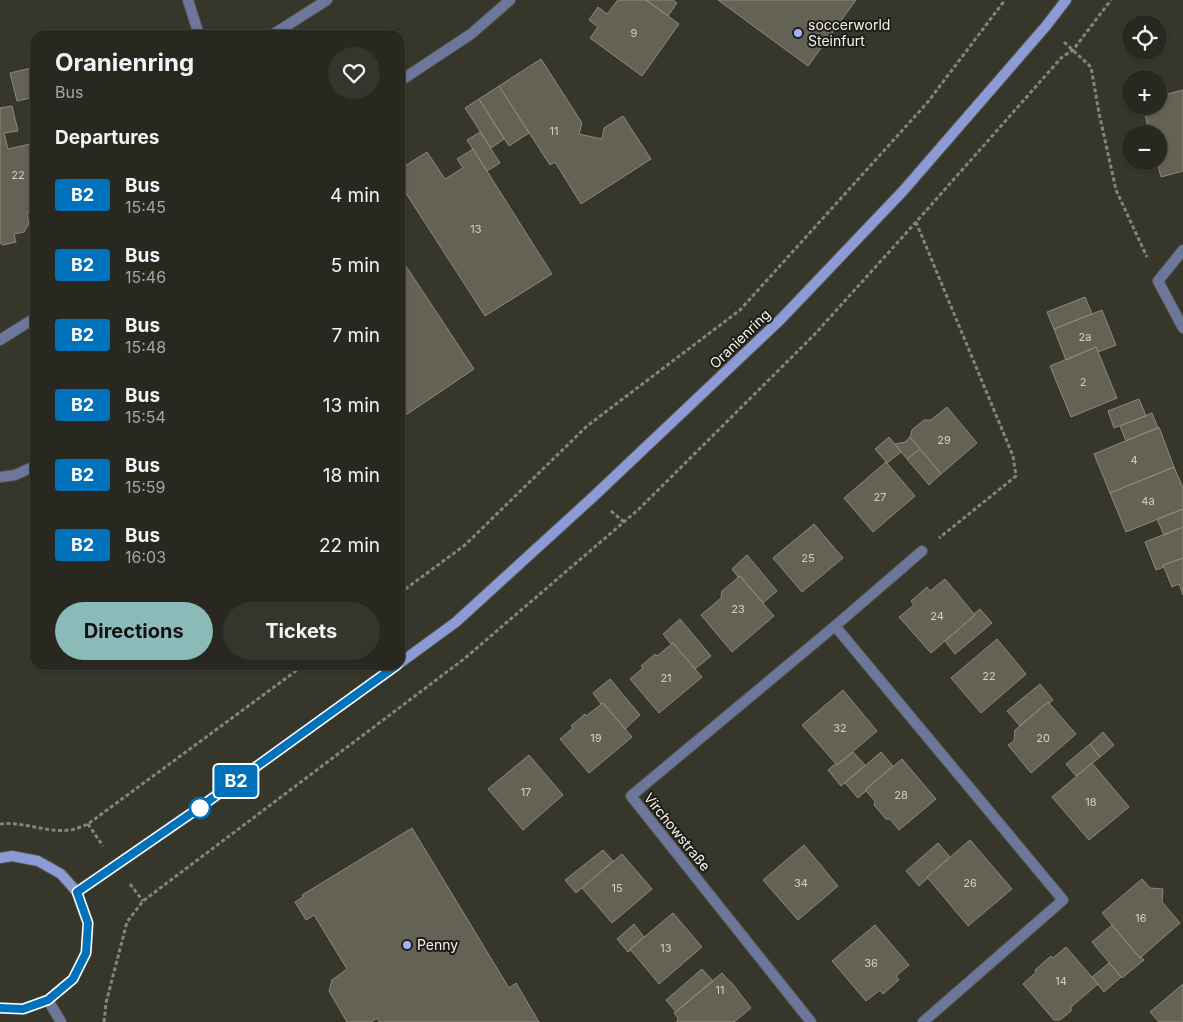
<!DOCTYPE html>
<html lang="en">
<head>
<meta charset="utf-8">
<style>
	body { margin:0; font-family:Inter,sans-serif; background:#35342d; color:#f1f3f6; height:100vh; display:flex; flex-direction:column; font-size:19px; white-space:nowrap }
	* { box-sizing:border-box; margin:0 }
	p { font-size:16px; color:#a5a6a5 }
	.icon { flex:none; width:28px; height:28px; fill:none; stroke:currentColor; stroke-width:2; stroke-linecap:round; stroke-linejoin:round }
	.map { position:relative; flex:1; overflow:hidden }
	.panel { position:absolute; left:30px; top:30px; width:375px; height:640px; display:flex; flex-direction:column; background:#292820; border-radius:15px; box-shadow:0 1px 4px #0004,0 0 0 1px #45443e }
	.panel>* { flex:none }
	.badge { padding:0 10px; border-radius:4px; font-size:18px; line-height:32px }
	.buttons { position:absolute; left:1122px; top:15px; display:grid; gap:10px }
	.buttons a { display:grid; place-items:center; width:45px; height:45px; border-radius:50%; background:#292820; box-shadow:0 1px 4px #0004,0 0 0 1px #45443e; font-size:25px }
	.map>.badge { position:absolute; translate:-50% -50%; box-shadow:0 0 0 2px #fff }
	h2 { padding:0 25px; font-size:19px; line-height:45px }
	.round { display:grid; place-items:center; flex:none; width:52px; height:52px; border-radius:26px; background:#35342d }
	.headline { display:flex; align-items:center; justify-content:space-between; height:85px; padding:0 25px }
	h1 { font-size:24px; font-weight:700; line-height:38px }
	.action { display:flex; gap:10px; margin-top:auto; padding:10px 25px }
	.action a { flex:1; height:58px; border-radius:30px; background:#8bbbb9; color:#111; font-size:20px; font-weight:700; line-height:58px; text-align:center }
	.action a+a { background:#35342d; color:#f1f3f6 }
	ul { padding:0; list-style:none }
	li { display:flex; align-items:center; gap:15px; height:70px; padding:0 25px }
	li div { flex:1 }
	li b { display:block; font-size:19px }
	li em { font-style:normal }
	li .badge { min-width:55px; font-weight:700; text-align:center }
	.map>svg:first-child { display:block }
	.building { fill:#646255; stroke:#8c8a7c }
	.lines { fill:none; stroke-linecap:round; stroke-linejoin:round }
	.lane-casing { stroke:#555549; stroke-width:12 }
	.street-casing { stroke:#555549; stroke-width:12 }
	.secondary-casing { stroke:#555549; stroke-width:12 }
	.path { stroke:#848479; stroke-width:3; stroke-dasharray:4 2.5; stroke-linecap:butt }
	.lane { stroke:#6d779c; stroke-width:10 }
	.street { stroke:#6d779c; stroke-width:10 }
	.secondary { stroke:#8c9bd6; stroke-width:10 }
	.line-casing { stroke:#fff; stroke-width:11 }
	.line { stroke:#0072bc; stroke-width:8 }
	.poi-dot { fill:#a0b3fd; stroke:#1e1d18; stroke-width:2 }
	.stop-dot { fill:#fff; stroke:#0072bc; stroke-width:2.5 }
	.labels { text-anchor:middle; stroke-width:4; stroke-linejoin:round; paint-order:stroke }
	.number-label { font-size:11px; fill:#d1d0c7 }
	.poi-label { font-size:14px; fill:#f5f5ed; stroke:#1e1d18; text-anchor:start }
	.street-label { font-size:14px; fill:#f5f5ed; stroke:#1e1d18 }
</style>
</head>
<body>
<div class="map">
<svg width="1183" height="1022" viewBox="0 0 1183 1022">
	<rect width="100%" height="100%" fill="#37362a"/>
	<path class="building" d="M618,0H646L679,24L642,76L590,38L598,27L589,20L598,7L607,14Z
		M646,0H673L677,3L668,16Z
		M718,0H856L808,66Z
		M541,59L582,123L579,134L602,139L604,128L623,116L651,159L581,204L555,162L550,165L499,86Z
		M35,67V97L17,101L10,73Z
		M499,86L529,133L509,146L479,99Z
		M1183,90V171L1161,177L1157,161H1159V134H1150L1144,111L1161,106L1159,96Z
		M479,99L504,139L491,148L465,108Z
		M12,106L18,131L4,133L8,149L35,143V200L33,201L35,211L27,213L29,224L24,232L14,234L16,242L3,245L0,243V108Z
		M480,132L500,163L487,171L467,140Z
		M473,149L552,274L485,316L400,184V169L427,152L445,179L463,168L457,159Z
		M400,257L474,369L400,419Z
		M1085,297L1092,314L1054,329L1047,312Z
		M1102,310L1116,345L1098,352L1096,347L1066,360L1054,329Z
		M1096,347L1117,398L1071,417L1050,366Z
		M1139,399L1146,416L1114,428L1108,411Z
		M947,407L977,443L941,474L910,437L912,430L924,420H931Z
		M1152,413L1158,428L1126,441L1120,426Z
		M1159,427L1174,467L1110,493L1094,454Z
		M889,437L901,452L887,463L875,449Z
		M910,437L920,449L907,459L895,444L905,442Z
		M920,449L941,474L929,485L907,459Z
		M886,462L915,496L873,532L844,498Z
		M1174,467L1183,488V509L1126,532L1110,493Z
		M1183,509V527L1164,535L1157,519Z
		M814,524L843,558L802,592L773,558Z
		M1183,527V558L1163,565L1164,567L1156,570L1145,542Z
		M747,555L777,591L763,603L740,576L738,577L732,569Z
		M1183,558V595L1179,584L1172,587L1163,565Z
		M740,576L774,616L732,652L701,615L721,598L722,591Z
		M945,579L975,615L931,653L899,617L914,605L911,601L927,587L930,591Z
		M980,609L992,623L955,654L945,641L975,615L974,614Z
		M680,619L711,656L695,669L673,643L671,644L663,634Z
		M997,639L1026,674L981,713L951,678Z
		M673,643L702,677L659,713L630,679L643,668L641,666L655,654L657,656Z
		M610,679L640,715L625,729L603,703L601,704L593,693Z
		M1040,684L1053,700L1049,703L1048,702L1020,726L1007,711Z
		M843,690L877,731L837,765L802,725Z
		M1048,702L1076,734L1031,773L1008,745L1014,741L1015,730Z
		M603,703L632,737L589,773L560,739L573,728L571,726L585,714L586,716Z
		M1103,732L1114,745L1100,757L1090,744Z
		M1090,744L1100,757L1076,776L1066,764Z
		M853,752L865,765L841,786L828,770L835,764L837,765Z
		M881,752L893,766L865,790L866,791L858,798L845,783Z
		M529,755L563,795L523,830L488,789Z
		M902,759L936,799L899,830L890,819H886L874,805L875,801L865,790Z
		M1092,763L1129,807L1089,840L1052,797Z
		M412,828L509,988L516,983L539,1022H379L377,1018L371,1022H347L329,991L332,980L347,969L314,915L306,920L295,902L303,897L302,895Z
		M970,840L1012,889L968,926L927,877Z
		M938,843L950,857L927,877L928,878L919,886L906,871Z
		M804,845L838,886L798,920L763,880Z
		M603,850L613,861L576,893L565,880Z
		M622,854L652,889L612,923L582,888Z
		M1142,879L1150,888L1163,889L1162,902L1180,923L1140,958L1102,913Z
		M673,913L702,947L659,984L630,949Z
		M634,924L644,937L630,949L631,950L628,952L617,939Z
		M875,925L909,965L896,976L899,980L883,994L880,990L866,1001L832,961Z
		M1112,925L1140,958L1141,957L1144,960L1122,978L1092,942Z
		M1066,947L1098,984L1071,1007V1011L1060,1020H1054L1023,984L1036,972L1035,970L1051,956L1053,958Z
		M1109,963L1121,977L1104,992L1092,977Z
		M702,969L713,981L676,1012L666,1000Z
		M722,973L730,982H731L751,1008L734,1022H677L678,1018L674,1013Z
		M1183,984V1022H1159L1150,1012Z"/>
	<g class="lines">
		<defs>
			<path id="lane" d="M188,0L199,35
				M272,35L327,0"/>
			<path id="street" d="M400,81L471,34L510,0
				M1183,250L1158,281L1183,328
				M0,340L35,318
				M0,477L15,475L35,466
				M835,626L922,551
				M48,1000L61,1022
				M811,1022L631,796L835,626L1063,900L923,1022"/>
			<path id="secondary" d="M400,663L456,622L593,497L780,320L903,191L1046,26L1066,0
				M0,858L12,856L38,861L61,874L77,892L88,923L86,953L73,979L48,1000L23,1009L0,1008
				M77,892L196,810L397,665"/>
		</defs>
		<use href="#lane" class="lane-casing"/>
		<use href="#street" class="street-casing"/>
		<use href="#secondary" class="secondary-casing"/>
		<path class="path" d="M1064,42L1091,67L1099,113L1116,190L1147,257
			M916,222L1013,456L1016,476L939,538
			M611,511L624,522
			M400,593L465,545L587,426L740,310L927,103L1005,0
			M0,824C23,821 46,833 69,830C75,830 82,826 88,824L304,665
			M88,824L103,846
			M130,884L143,901
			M104,1022L106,1003L127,922L143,901L464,659L639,509L814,335L916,222L1062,57L1073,50L1111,0"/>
		<use href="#lane" class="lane"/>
		<use href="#street" class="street"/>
		<use href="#secondary" class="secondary"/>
	</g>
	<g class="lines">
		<defs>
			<path id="line" d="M0,1008L23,1009L48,1000L73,979L86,953L88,923L77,892L196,810L397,665"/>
		</defs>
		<use href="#line" class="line-casing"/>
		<use href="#line" class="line"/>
	</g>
	<g class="poi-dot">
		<circle cx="798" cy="33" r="5"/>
		<circle cx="407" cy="945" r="5"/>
	</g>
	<circle class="stop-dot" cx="200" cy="808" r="10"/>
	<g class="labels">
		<g class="number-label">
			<text x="634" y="37">9</text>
			<text x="554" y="135">11</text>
			<text x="18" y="179">22</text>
			<text x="476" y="233">13</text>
			<text x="1085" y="341">2a</text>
			<text x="1083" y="386">2</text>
			<text x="944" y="444">29</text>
			<text x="1134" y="464">4</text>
			<text x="880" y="501">27</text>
			<text x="1148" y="505">4a</text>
			<text x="808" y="562">25</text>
			<text x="738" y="613">23</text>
			<text x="937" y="620">24</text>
			<text x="989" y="680">22</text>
			<text x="666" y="682">21</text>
			<text x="840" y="732">32</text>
			<text x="596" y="742">19</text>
			<text x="1043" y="742">20</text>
			<text x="526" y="796">17</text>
			<text x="901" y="799">28</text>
			<text x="1091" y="806">18</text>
			<text x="801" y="887">34</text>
			<text x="970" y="887">26</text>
			<text x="617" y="892">15</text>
			<text x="1141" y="922">16</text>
			<text x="666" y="952">13</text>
			<text x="871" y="967">36</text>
			<text x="1061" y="985">14</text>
			<text x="720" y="994">11</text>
		</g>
		<g class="poi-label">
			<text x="808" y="30">soccerworld<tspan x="808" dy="16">Steinfurt</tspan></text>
			<text x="417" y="950">Penny</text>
		</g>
		<g class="street-label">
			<text transform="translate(740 339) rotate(-44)" y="5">Oranienring</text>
			<text transform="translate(677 832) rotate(51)" y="5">Virchowstraße</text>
		</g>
	</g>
</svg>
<div class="buttons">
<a><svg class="icon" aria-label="locate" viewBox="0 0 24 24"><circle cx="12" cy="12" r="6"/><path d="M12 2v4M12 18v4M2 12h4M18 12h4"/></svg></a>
<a>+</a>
<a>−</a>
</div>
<b class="badge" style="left:236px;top:781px;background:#0072bc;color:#fff">B2</b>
<section class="panel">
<div class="headline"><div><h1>Oranienring</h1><p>Bus</p></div><a class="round"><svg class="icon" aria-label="heart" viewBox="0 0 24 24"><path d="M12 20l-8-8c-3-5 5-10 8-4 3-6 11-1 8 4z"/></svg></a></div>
<h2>Departures</h2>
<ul>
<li><span class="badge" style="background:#0072bc;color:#fff">B2</span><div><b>Bus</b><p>15:45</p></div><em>4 min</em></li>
<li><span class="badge" style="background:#0072bc;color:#fff">B2</span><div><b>Bus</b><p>15:46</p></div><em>5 min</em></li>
<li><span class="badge" style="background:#0072bc;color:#fff">B2</span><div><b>Bus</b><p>15:48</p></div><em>7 min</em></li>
<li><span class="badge" style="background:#0072bc;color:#fff">B2</span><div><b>Bus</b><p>15:54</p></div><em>13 min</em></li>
<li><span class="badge" style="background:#0072bc;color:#fff">B2</span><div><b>Bus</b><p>15:59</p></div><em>18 min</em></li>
<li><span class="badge" style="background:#0072bc;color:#fff">B2</span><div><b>Bus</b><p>16:03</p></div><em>22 min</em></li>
</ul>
<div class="action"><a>Directions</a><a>Tickets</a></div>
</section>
</div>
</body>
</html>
